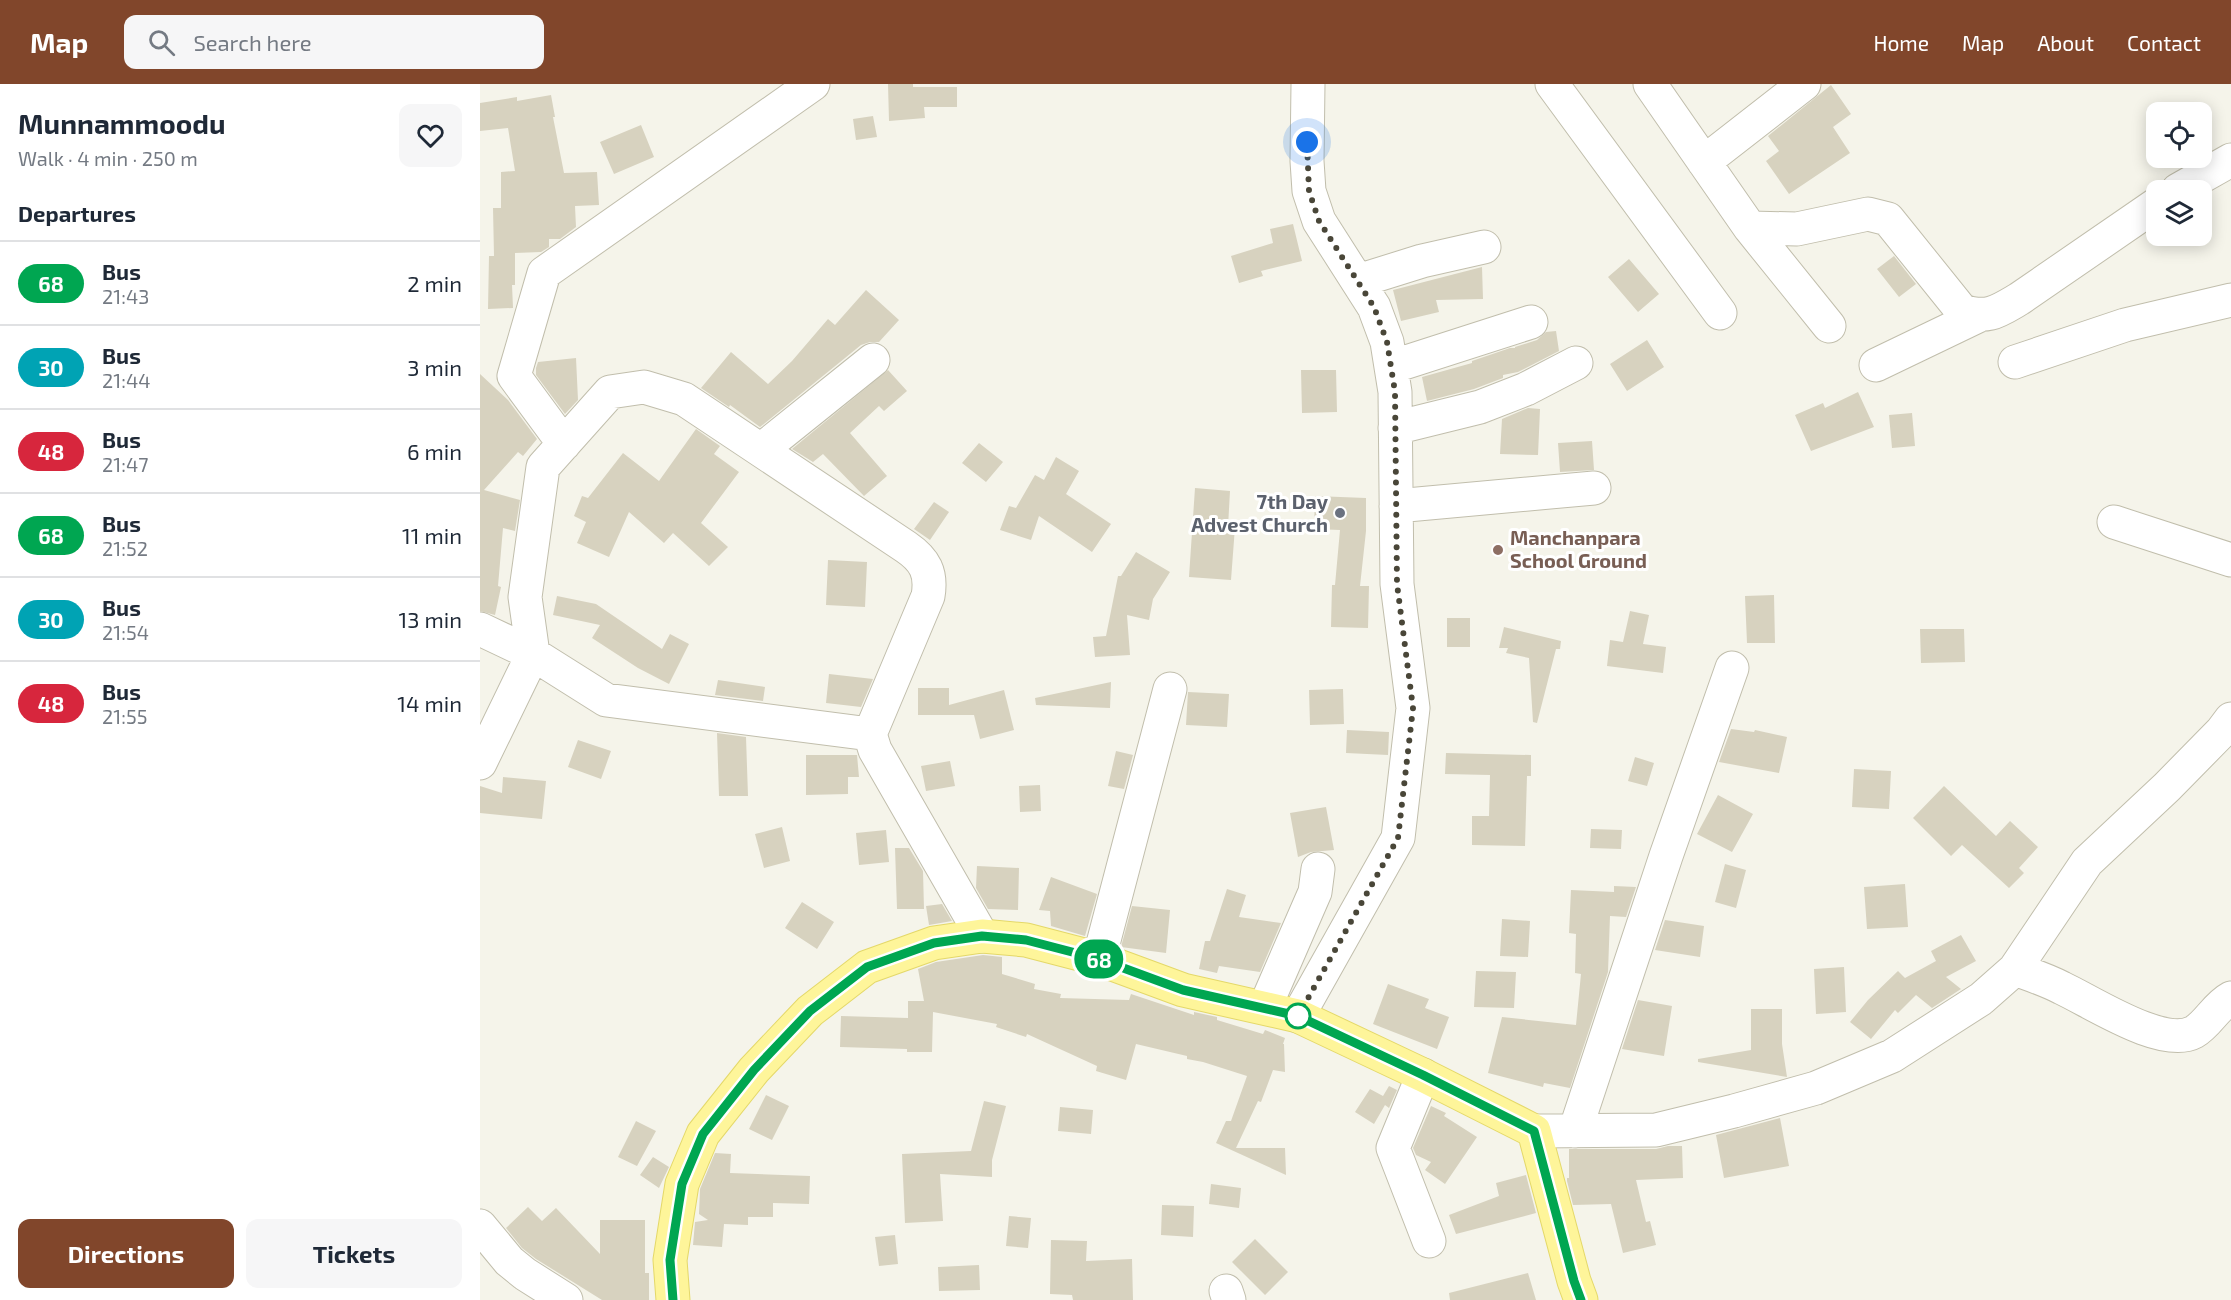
<!DOCTYPE html>
<html lang="en">
<head>
<meta charset="utf-8">
<style>
	body { margin:0; font-family:"Exo 2",sans-serif; background:#f6f6f7; color:#1f2937; height:100vh; display:flex; flex-direction:column; font-size:22px; white-space:nowrap }
	* { box-sizing:border-box; margin:0 }
	p { font-size:20px; color:#747a83 }
	.icon { flex:none; width:33px; height:33px; fill:none; stroke:currentColor; stroke-width:2; stroke-linecap:round; stroke-linejoin:round }
	.map { position:relative; flex:1; overflow:hidden }
	.drawer { display:flex; flex-direction:column; background:#fff; width:480px }
	.drawer>* { flex:none }
	.badge { padding:0 12px; border-radius:20px; font-size:21px; line-height:39px }
	.tools { position:absolute; left:1666px; top:18px; display:grid; gap:12px }
	.tools a { display:grid; place-items:center; width:66px; height:66px; border-radius:12px; background:#fff; box-shadow:0 3px 15px #0003; font-size:30px }
	.you { position:absolute; width:30px; height:30px; margin:-15px; border:4px solid #fff; border-radius:50%; background:#1a73e8; box-shadow:0 0 0 9px #1a73e833 }
	.map>.badge { position:absolute; translate:-50% -50%; box-shadow:0 0 0 3px #fff }
	h2 { padding:0 18px; font-size:22px; line-height:54px }
	.round { display:grid; place-items:center; flex:none; width:63px; height:63px; border-radius:12px; background:#f6f6f7 }
	.headline { display:flex; align-items:center; justify-content:space-between; height:102px; padding:0 18px }
	h1 { font-size:28px; font-weight:700; line-height:45px }
	.button { display:flex; gap:12px; margin-top:auto; padding:12px 18px }
	.button a { flex:1; height:69px; border-radius:12px; background:#81462b; color:#fff; font-size:24px; font-weight:700; line-height:69px; text-align:center }
	.button a+a { background:#f6f6f7; color:#1f2937 }
	ul { padding:0; list-style:none }
	li { display:flex; align-items:center; gap:18px; height:84px; padding:0 18px; border-top:2px solid #e0e1e3 }
	li div { flex:1 }
	li b { display:block; font-size:22px }
	li em { font-style:normal }
	li .badge { min-width:66px; font-weight:700; text-align:center }
	header { display:flex; align-items:center; gap:36px; box-sizing:border-box; height:84px; padding:0 30px; background:#81462b; color:#fff }
	header strong { font-size:28px }
	nav { display:flex; gap:33px; margin-inline-start:auto; font-size:21px }
	.search { width:420px; height:54px; background:#f6f6f7; display:flex; align-items:center; gap:15px; box-sizing:border-box; padding:0 21px; border-radius:12px; color:#747a83; font-size:22px }
	main { display:flex; flex:1; min-height:0 }
	.map>svg:first-child { display:block }
	.building { fill:#d7d2bf }
	.lines { fill:none; stroke-linecap:round; stroke-linejoin:round }
	.minor-casing { stroke:#c1beac; stroke-width:35 }
	.major-casing { stroke:#e4d869; stroke-width:35 }
	.minor { stroke:#fff; stroke-width:33 }
	.major { stroke:#fef59a; stroke-width:33 }
	.line-casing { stroke:#fff; stroke-width:14 }
	.line { stroke:#00a651; stroke-width:9 }
	.walk { stroke:#494638; stroke-width:6; stroke-dasharray:0 10.8 }
	.worship-dot { fill:#6b7280; stroke:#fff; stroke-width:2 }
	.education-dot { fill:#8d6e63; stroke:#fff; stroke-width:2 }
	.stop-dot { fill:#fff; stroke:#00a651; stroke-width:3 }
	.labels { text-anchor:middle; stroke-width:6; stroke-linejoin:round; paint-order:stroke }
	.worship-label { font-size:20px; font-weight:bold; fill:#5b616d; stroke:#fff; text-anchor:end }
	.education-label { font-size:20px; font-weight:bold; fill:#785e54; stroke:#fff; text-anchor:start }
</style>
</head>
<body>
<header>
<strong>Map</strong>
<div class="search"><svg class="icon" aria-label="search" viewBox="0 0 24 24"><circle cx="10" cy="10" r="6"/><path d="M15 15l6 6"/></svg>Search here</div>
<nav><a>Home</a><a>Map</a><a>About</a><a>Contact</a></nav>
</header>
<main>
<section class="drawer">
<div class="headline"><div><h1>Munnammoodu</h1><p>Walk · 4 min · 250 m</p></div><a class="round"><svg class="icon" aria-label="heart" viewBox="0 0 24 24"><path d="M12 20l-8-8c-3-5 5-10 8-4 3-6 11-1 8 4z"/></svg></a></div>
<h2>Departures</h2>
<ul>
<li><span class="badge" style="background:#00a651;color:#fff">68</span><div><b>Bus</b><p>21:43</p></div><em>2 min</em></li>
<li><span class="badge" style="background:#00a3b4;color:#fff">30</span><div><b>Bus</b><p>21:44</p></div><em>3 min</em></li>
<li><span class="badge" style="background:#d7263d;color:#fff">48</span><div><b>Bus</b><p>21:47</p></div><em>6 min</em></li>
<li><span class="badge" style="background:#00a651;color:#fff">68</span><div><b>Bus</b><p>21:52</p></div><em>11 min</em></li>
<li><span class="badge" style="background:#00a3b4;color:#fff">30</span><div><b>Bus</b><p>21:54</p></div><em>13 min</em></li>
<li><span class="badge" style="background:#d7263d;color:#fff">48</span><div><b>Bus</b><p>21:55</p></div><em>14 min</em></li>
</ul>
<div class="button"><a>Directions</a><a>Tickets</a></div>
</section>
<div class="map">
<svg width="1751" height="1216" viewBox="0 0 1751 1216">
	<rect width="100%" height="100%" fill="#f5f4ea"/>
	<path class="building" d="M408,0H433V3H477V23H444L445,34L409,37Z
		M1351,1L1371,30L1353,43L1370,69L1309,110L1286,77L1299,67L1288,52Z
		M71,11L75,33H73L84,89L117,88L119,121L95,122L96,143L80,155H69V163L61,168L35,169V201H32L33,224L8,225L9,172H14L13,124H21V88L35,87L28,44L0,47V19L37,13V17Z
		M393,32L397,53L376,56L373,35Z
		M161,41L174,73L134,90L120,58Z
		M813,140L822,177L781,187L783,192L759,199L751,172L793,159L790,145Z
		M1414,172L1436,200L1419,213L1397,185Z
		M1149,175L1179,210L1158,228L1128,193Z
		M1002,183L1003,215L956,216L959,228L921,237L913,206Z
		M386,206L419,236L399,258H390L381,261L280,343L250,321L249,323L221,304L251,268L288,300L312,277L348,235L355,241Z
		M1076,247L1079,267L1038,288L1023,291V294L994,305L947,317L942,293L992,279V277L1030,264H1035V263L1057,256L1066,248Z
		M1167,256L1184,283L1147,307L1130,280Z
		M96,274L98,316L85,330L56,291V284L58,278Z
		M408,286L427,307L404,327L399,322L370,349L407,392L384,412L343,370L333,378L312,365Z
		M821,286H856L857,328L822,329Z
		M0,290L28,316L57,355L43,372L38,368L4,406L40,416L35,447L23,444L18,502L21,503L15,531L0,527Z
		M1378,308L1394,343L1331,367L1315,331L1343,319L1345,324Z
		M1048,324L1060,325L1058,371L1020,370L1022,335Z
		M1432,329L1435,362L1412,364L1409,331Z
		M216,345L240,362L234,370L259,388L221,439L248,463L229,482L193,449L184,459L149,428L129,473L97,459L106,438L94,432L102,412L108,414L143,369L179,397Z
		M1112,357L1114,386L1080,388L1078,359Z
		M499,359L523,378L506,398L482,379Z
		M576,373L599,387L586,410L631,440L612,468L559,432L551,456L520,446L529,422L536,424L555,391L564,396Z
		M715,404L750,407L748,443H755L751,496L709,493Z
		M835,412L886,414V447L880,502H889L888,544L851,543L852,501H855L860,446L834,445Z
		M454,418L469,428L450,456L434,445Z
		M656,468L690,488L673,515L669,536L647,531L650,571L615,573L613,553L626,552L638,492H641Z
		M348,476L387,478L385,523L346,521Z
		M1294,511L1295,559H1267L1265,512Z
		M77,512L116,520L182,565L190,550L209,560L189,600L158,584L112,554L120,541L73,531Z
		M1150,527L1169,531L1163,560L1186,563L1183,589L1127,582L1130,556L1143,558Z
		M967,534H990V563H967Z
		M1024,543L1081,557L1080,565H1076L1057,639L1053,638L1049,574L1026,569L1028,564H1019Z
		M1440,545H1484L1485,578L1441,579Z
		M349,590L393,595L381,623L346,619Z
		M238,596L285,603L283,617L235,611Z
		M631,598L630,624L556,621L555,614Z
		M438,604H469V621L524,606L534,646L500,655L494,631H438Z
		M863,605L864,640L830,641L829,606Z
		M708,608L749,610L747,643L706,641Z
		M1251,645L1274,648L1275,646L1307,653L1299,689L1239,678Z
		M867,646L909,648L908,671L866,669Z
		M237,649L266,653L268,712H239Z
		M98,656L131,667L121,695L88,683Z
		M636,667L653,671L644,705L628,702Z
		M966,669L1051,671V692H1047L1045,762L992,761V732H1009L1010,691L965,690Z
		M326,671H377L379,693H368V710L326,711Z
		M1155,673L1174,679L1167,702L1148,697Z
		M470,677L475,702L446,707L441,682Z
		M1374,685L1411,687L1409,725L1372,723Z
		M23,693L66,697L62,735L0,729V702L22,709Z
		M560,701L561,727L540,728L539,702Z
		M1464,702L1516,752L1530,737L1558,763L1539,784L1544,789L1529,804L1482,761L1471,772L1433,734Z
		M1238,711L1273,730L1252,768L1217,750Z
		M846,723L854,766L831,768L818,773L810,729Z
		M302,743L310,777L284,784L275,750Z
		M1111,745L1142,746L1141,765L1110,764Z
		M406,746L409,778L379,781L376,749Z
		M415,764H429L443,787L444,825H417Z
		M1245,780L1266,786L1256,824L1235,818Z
		M497,782L539,784L538,826L508,825L496,804Z
		M571,793L617,810L605,852L571,842L570,827L559,826Z
		M1425,800L1428,843L1387,845L1384,803Z
		M1134,802L1156,803L1146,833L1130,832L1128,888L1090,1004L1064,999L1063,1003L1008,989L1022,933L1096,941L1101,890L1095,889L1096,850L1089,849L1091,806L1134,808Z
		M747,805L766,811L759,833L801,839L780,888L739,882L737,889L719,885L725,857H730Z
		M322,818L354,838L337,865L305,844Z
		M462,820L472,837L449,841L446,822Z
		M652,822L690,826L686,869L641,863Z
		M1022,835L1050,837L1048,873L1020,872Z
		M1185,836L1224,842L1220,873L1175,866Z
		M1481,851L1496,877L1466,893L1481,905L1452,924L1436,911L1418,929L1415,926L1391,955L1370,938L1388,916L1418,887L1425,894L1456,877L1451,867Z
		M503,871L522,873V890L555,900L554,905L581,910L580,914L649,916L651,910L714,931V928L737,933V936L783,950L785,946L805,954L803,960H804L805,988L793,986L781,1018L778,1017L756,1064H805L806,1091L736,1059L746,1037H751L767,992L723,978L707,975V972L656,960L646,996L616,987L617,982L547,950L546,953L516,943L517,940L453,928L452,968H427V965L360,963L361,932L428,934V917H444L438,885L456,878Z
		M1364,883L1366,928L1336,930L1334,885Z
		M996,887L1036,888L1034,924L994,923Z
		M908,900L949,915L945,924L969,933L957,965L893,940Z
		M1158,916L1192,922L1184,972L1142,965Z
		M1271,925H1302V960L1307,993L1218,978V975L1271,966Z
		M909,1002L917,1006L909,1024L905,1021L894,1040L875,1028L890,1005L903,1012Z
		M286,1011L309,1022L292,1056L269,1045Z
		M504,1017L526,1022L512,1076V1093L460,1090L463,1137L425,1139L422,1070L491,1067Z
		M951,1022L966,1029L964,1032L997,1053L965,1100L945,1086L951,1078L936,1071L933,1064Z
		M580,1023L613,1026L611,1050L578,1047Z
		M1300,1034L1309,1082L1244,1094L1236,1051Z
		M156,1037L176,1047L157,1082L138,1073Z
		M1188,1062H1202L1203,1094L1156,1096L1166,1138L1170,1137L1176,1161L1143,1169L1131,1120L1093,1121L1087,1097V1094H1089V1065H1176Z
		M235,1069L251,1070L250,1089L330,1092L329,1120L293,1119V1133H268V1141L244,1140L242,1163L213,1161L215,1138L228,1136L219,1130L220,1105Z
		M173,1073L189,1083L179,1104L160,1091Z
		M1046,1091L1056,1129L976,1150L969,1131L1019,1112L1016,1099Z
		M731,1100L761,1104L759,1124L729,1120Z
		M682,1121L714,1122L713,1153L681,1151Z
		M48,1123L62,1137L76,1124L120,1170V1136H165V1189H169V1216H122L56,1175L42,1164L26,1144Z
		M529,1132L551,1134L548,1164L526,1162Z
		M415,1151L418,1180L399,1182L395,1153Z
		M775,1155L808,1188L785,1211L752,1178Z
		M571,1156L607,1157L606,1177L652,1175L653,1216H593L592,1211L570,1210Z
		M499,1181L500,1206L459,1207L458,1183Z
		M1048,1189L1056,1216H970L969,1209Z"/>
	<g class="lines">
		<defs>
			<path id="minor" d="M1072,0L1240,229
				M1170,0L1270,144L1317,145L1388,130L1408,135L1482,227C1508,235 1517,228 1539,215L1677,120
				M1224,78L1324,0
				M1698,106L1751,76
				M1270,144L1349,242
				M878,197L942,177L1004,163
				M1535,278L1645,241L1751,216
				M1396,281L1498,232
				M911,283L1051,238
				M915,344L1000,323L1046,305L1096,279
				M84,360L34,292L64,189L333,0
				M281,366L393,276
				M916,422L1114,404
				M1634,438L1751,476
				M0,545L53,570L126,616L390,650
				M0,679L53,570L45,513L63,383L130,308L164,303L204,315L426,463C445,476 452,489 448,512L390,650L395,666L502,852
				M619,875L690,605
				M1535,885C1551,891 1567,896 1582,904C1612,918 1683,965 1714,948C1728,940 1736,922 1751,914
				M785,923L835,808L838,785
				M818,932L918,754L933,624L917,500L915,308L907,258L894,223L839,137L829,107L827,77L828,0
				M943,991L913,1064L949,1157
				M1054,1047L1176,1046L1254,1027L1336,1004L1412,972L1501,915L1535,885L1607,778L1687,703L1742,647L1751,635
				M1095,1047L1186,772L1252,584
				M0,1142L29,1177L45,1190L86,1216
				M746,1207L749,1216"/>
			<path id="major" d="M193,1216L190,1176L202,1100L223,1050L274,986L330,927L387,883L454,859L502,852L546,856L619,875L703,906L818,932L943,991L1054,1047L1094,1197L1101,1216"/>
		</defs>
		<use href="#minor" class="minor-casing"/>
		<use href="#major" class="major-casing"/>
		<use href="#minor" class="minor"/>
		<use href="#major" class="major"/>
	</g>
	<g class="lines">
		<defs>
			<path id="line" d="M193,1216L190,1176L202,1100L223,1050L274,986L330,927L387,883L454,859L502,852L546,856L619,875L703,906L818,932L943,991L1054,1047L1094,1197L1101,1216"/>
		</defs>
		<use href="#line" class="line-casing"/>
		<use href="#line" class="line"/>
		<path class="walk" d="M818,932L918,754L933,624L917,500L915,308L907,258L894,223L839,137L829,107L827,58"/>
	</g>
	<circle class="worship-dot" cx="860" cy="429" r="6"/>
	<circle class="education-dot" cx="1018" cy="466" r="6"/>
	<circle class="stop-dot" cx="818" cy="932" r="12"/>
	<g class="labels">
		<g class="worship-label">
			<text x="848" y="425">7th Day<tspan x="848" dy="23">Advest Church</tspan></text>
		</g>
		<g class="education-label">
			<text x="1030" y="461">Manchanpara<tspan x="1030" dy="23">School Ground</tspan></text>
		</g>
	</g>
</svg>
<div class="tools">
<a><svg class="icon" aria-label="locate" viewBox="0 0 24 24"><circle cx="12" cy="12" r="6"/><path d="M12 2v4M12 18v4M2 12h4M18 12h4"/></svg></a>
<a><svg class="icon" aria-label="layers" viewBox="0 0 24 24"><path d="M12 4l9 5-9 5-9-5zM3 14l9 5 9-5"/></svg></a>
</div>
<div class="you" style="left:827px;top:58px"></div>
<b class="badge" style="left:619px;top:875px;background:#00a651;color:#fff">68</b>
</div>
</main>
</body>
</html>
